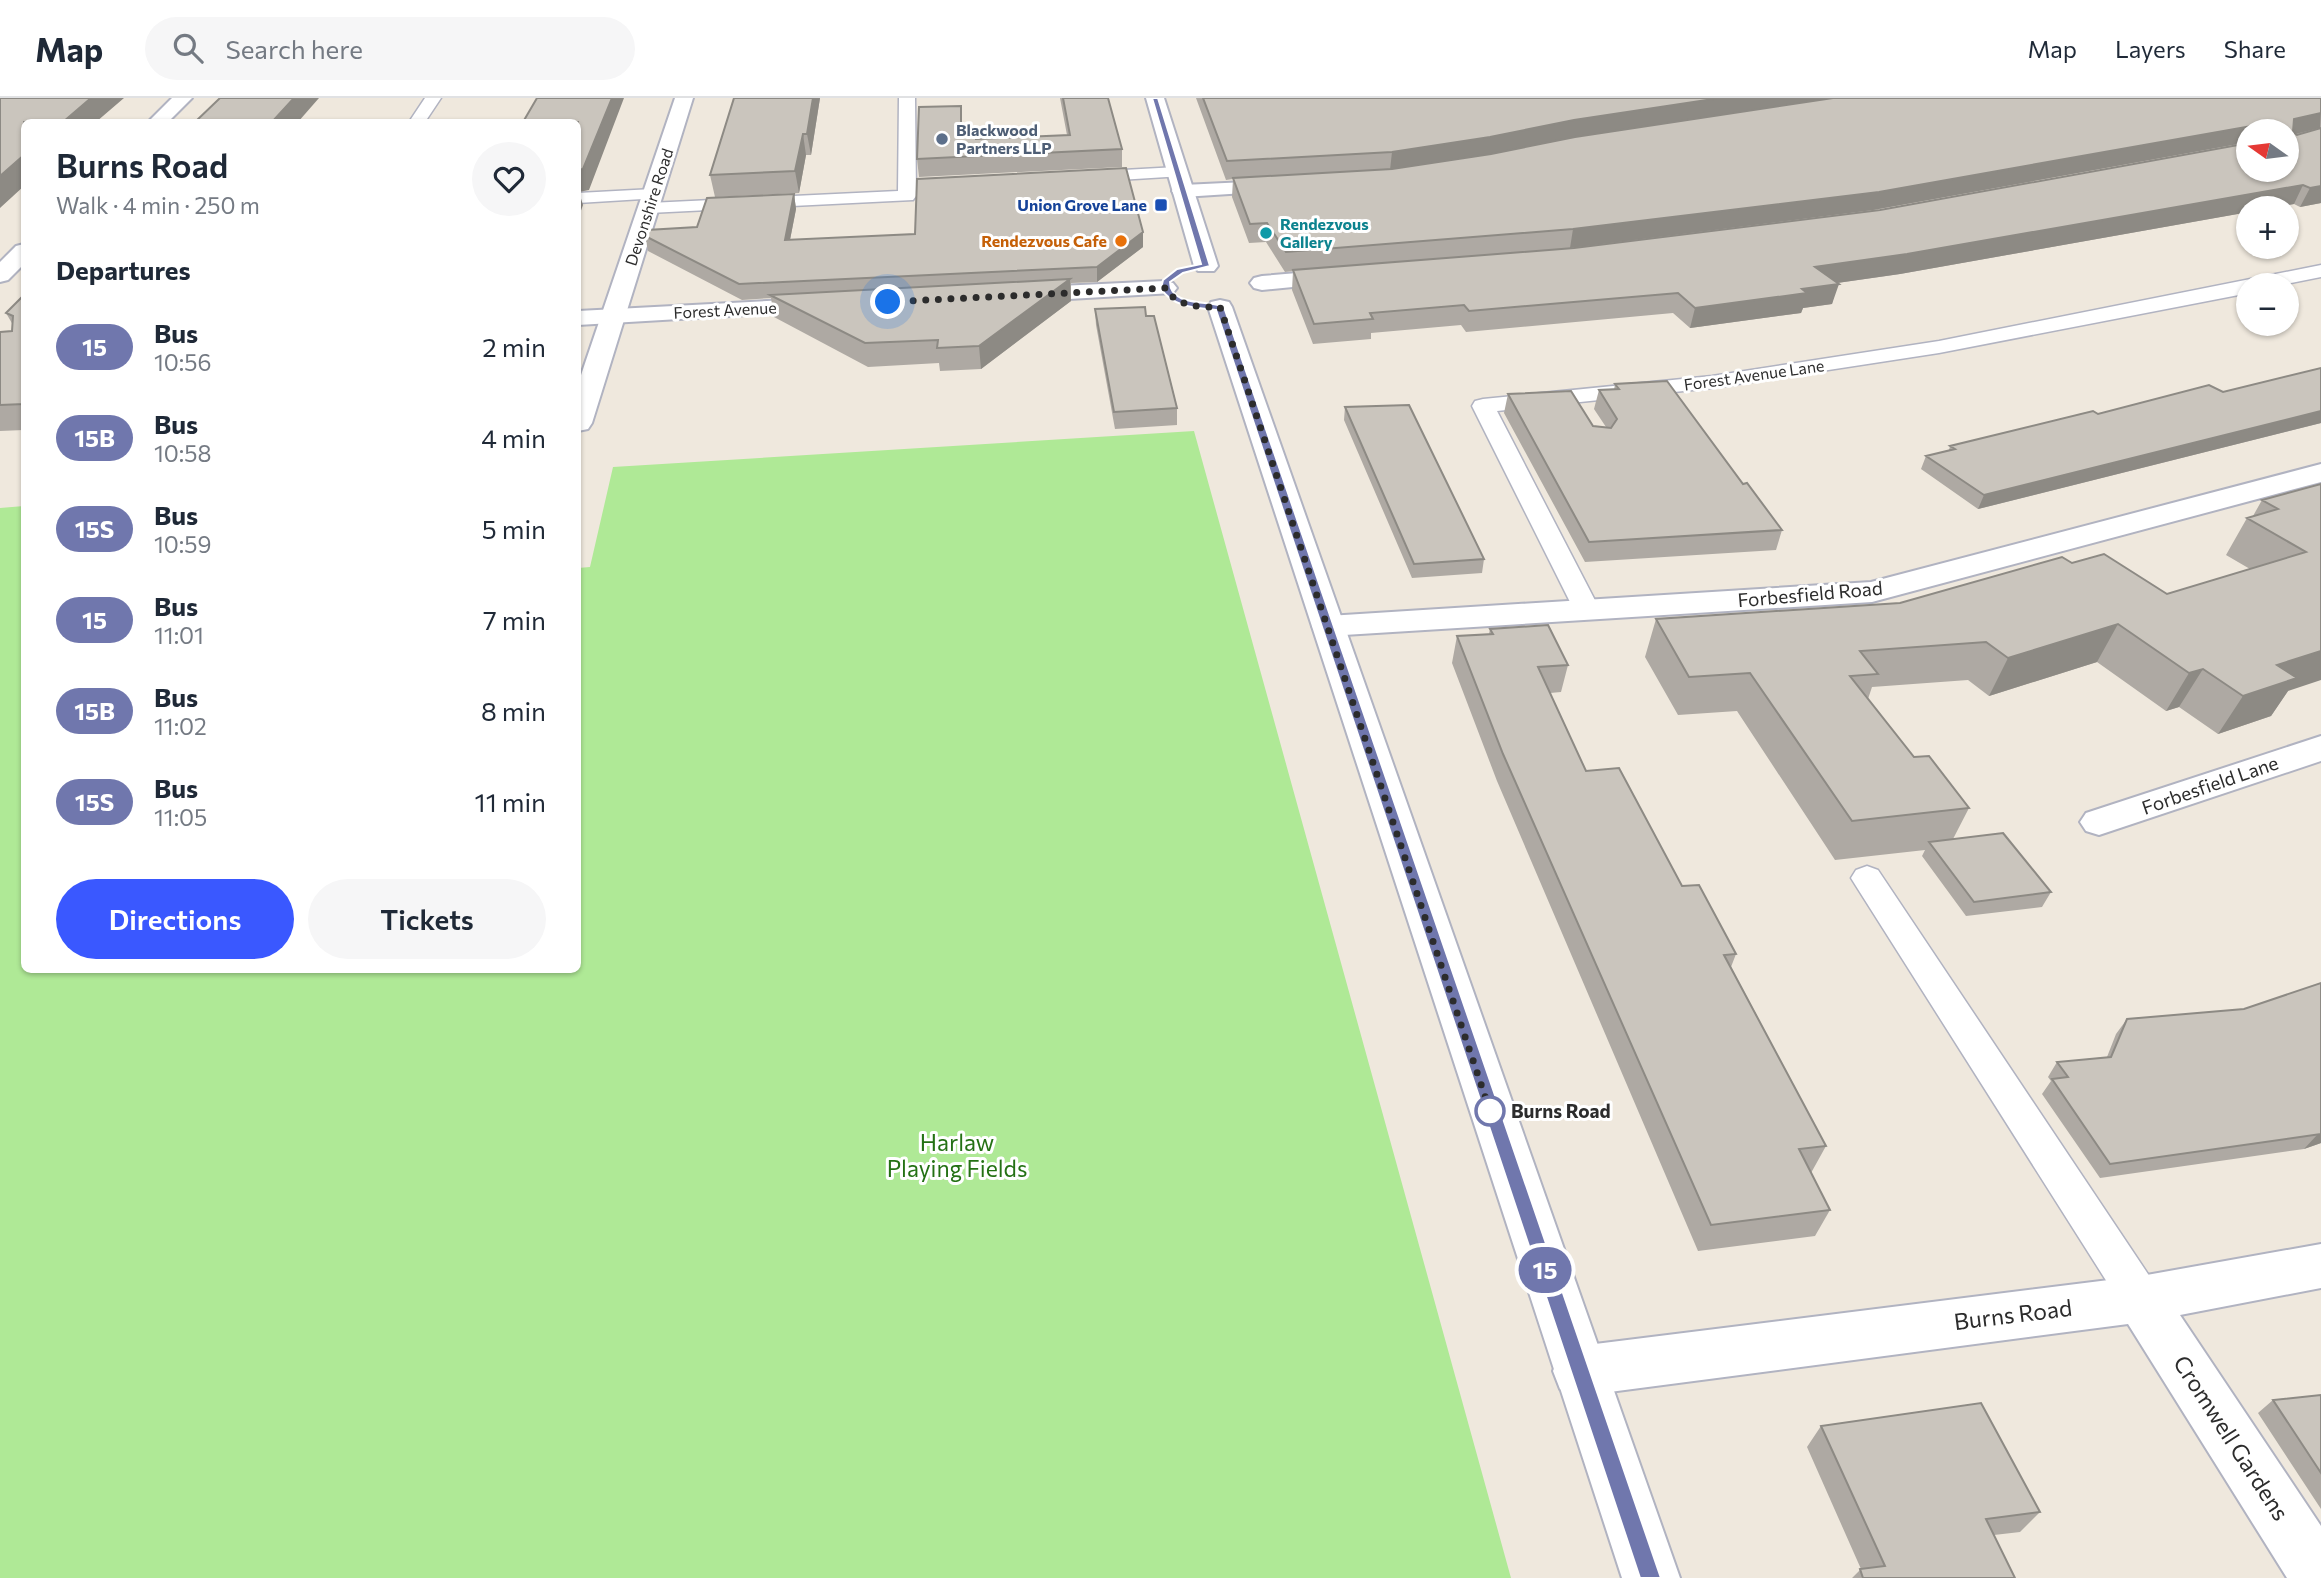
<!DOCTYPE html>
<html lang="en">
<head>
<meta charset="utf-8">
<style>
	body { margin:0; font-family:Commissioner,sans-serif; background:#f6f6f7; color:#1f2937; height:100vh; display:flex; flex-direction:column; font-size:26px; white-space:nowrap }
	* { box-sizing:border-box; margin:0 }
	p { font-size:23px; color:#747a83 }
	.icon { flex:none; width:38px; height:38px; fill:none; stroke:currentColor; stroke-width:2; stroke-linecap:round; stroke-linejoin:round }
	.map { position:relative; flex:1; overflow:hidden }
	.panel { position:absolute; left:21px; top:21px; width:560px; height:854px; display:flex; flex-direction:column; background:#fff; border-radius:10px; box-shadow:0 2px 5px #0004 }
	.panel>* { flex:none }
	.badge { padding:0 14px; border-radius:23px; font-size:24px; line-height:46px }
	.needle { width:46px; rotate:284deg }
	.fabs { position:absolute; left:2236px; top:21px; display:grid; gap:14px }
	.fabs a { display:grid; place-items:center; width:63px; height:63px; border-radius:50%; background:#fff; box-shadow:0 2px 5px #0004; font-size:35px }
	.you { position:absolute; width:35px; height:35px; margin:-18px; border:5px solid #fff; border-radius:50%; background:#1a73e8; box-shadow:0 0 0 10px #1a73e833 }
	.map>.badge { position:absolute; translate:-50% -50%; box-shadow:0 0 0 4px #fff }
	h2 { padding:0 35px; font-size:26px; line-height:63px }
	.round { display:grid; place-items:center; flex:none; width:74px; height:74px; border-radius:37px; background:#f6f6f7 }
	.headline { display:flex; align-items:center; justify-content:space-between; height:119px; padding:0 35px }
	h1 { font-size:33px; font-weight:600; line-height:52px }
	.button { display:flex; gap:14px; margin-top:auto; padding:14px 35px }
	.button a { flex:1; height:80px; border-radius:42px; background:#3a58ff; color:#fff; font-size:28px; font-weight:600; line-height:80px; text-align:center }
	.button a+a { background:#f6f6f7; color:#1f2937 }
	ul { padding:0; list-style:none }
	li { display:flex; align-items:center; gap:21px; height:91px; padding:0 35px }
	li div { flex:1 }
	li b { display:block; font-size:26px }
	li em { font-style:normal }
	li .badge { min-width:77px; font-weight:700; text-align:center }
	header { display:flex; align-items:center; gap:42px; box-sizing:border-box; height:98px; padding:0 35px; background:#fff; border-bottom:2px solid #e0e1e3 }
	header strong { font-size:33px }
	nav { display:flex; gap:38px; margin-inline-start:auto; font-size:24px }
	.search { width:490px; height:63px; background:#f6f6f7; display:flex; align-items:center; gap:18px; box-sizing:border-box; padding:0 24px; border-radius:38px; color:#747a83; font-size:26px }
	.map>svg:first-child { display:block }
	.green { fill:#afe996 }
	.lines { fill:none; stroke-linecap:round; stroke-linejoin:round }
	.service-casing { stroke:#b1b3c1; stroke-width:3 }
	.minor-casing { stroke:#b1b3c1; stroke-width:4 }
	.tertiary-casing { stroke:#b1b3c1; stroke-width:4 }
	.service { fill:#fff; fill-rule:evenodd }
	.minor { fill:#fff; fill-rule:evenodd }
	.tertiary { fill:#fff; fill-rule:evenodd }
	.wall { fill:#aea9a3; fill-rule:evenodd }
	.shaded-wall { fill:#8d8a84 }
	.building { fill:#cac5bd; stroke:#8d8a84; stroke-width:2 }
	.line { fill:#7077ad; stroke:#fff; stroke-width:2 }
	.walk { stroke:#2c2c2c; stroke-width:7; stroke-dasharray:0 12.6 }
	.service-dot { fill:#5c6f8a; stroke:#fff; stroke-width:2.5 }
	.transit-dot { fill:#1a4fb4; stroke:#fff; stroke-width:2.5 }
	.culture-dot { fill:#0f9aa8; stroke:#fff; stroke-width:2.5 }
	.food-dot { fill:#e8710a; stroke:#fff; stroke-width:2.5 }
	.stop-dot { fill:#fff; stroke:#7077ad; stroke-width:3.5 }
	.labels { text-anchor:middle; stroke-width:6; stroke-linejoin:round; paint-order:stroke }
	.far-service-label { font-size:16px; font-weight:bold; fill:#4e5e75; stroke:#fff; text-anchor:start }
	.far-transit-label { font-size:16px; font-weight:bold; fill:#164399; stroke:#fff; text-anchor:end }
	.far-street-label { font-size:16px; fill:#2c2c2c; stroke:#fff }
	.far-culture-label { font-size:16px; font-weight:bold; fill:#0d838f; stroke:#fff; text-anchor:start }
	.far-food-label { font-size:16px; font-weight:bold; fill:#c56008; stroke:#fff; text-anchor:end }
	.street-label { font-size:19px; fill:#2c2c2c; stroke:#fff }
	.stop-label { font-size:19px; font-weight:bold; fill:#2c2c2c; stroke:#fff; text-anchor:start }
	.near-park-label { font-size:23px; fill:#247114; stroke:#fff }
	.near-street-label { font-size:23px; fill:#2c2c2c; stroke:#fff }
</style>
</head>
<body>
<header>
<strong>Map</strong>
<div class="search"><svg class="icon" aria-label="search" viewBox="0 0 24 24"><circle cx="10" cy="10" r="6"/><path d="M15 15l6 6"/></svg>Search here</div>
<nav><a>Map</a><a>Layers</a><a>Share</a></nav>
</header>
<div class="map">
<svg width="2321" height="1480" viewBox="0 0 2321 1480">
	<rect width="100%" height="100%" fill="#efe8dd"/>
	<path class="green" d="M1194,333L1511,1480H0V410L24,408V872H578V470L590,469L613,369Z"/>
	<g class="lines">
		<defs>
			<path id="service" d="M425,0H441L425,24H409Z
				M899,0H915L916,98L913,102L649,115L640,110L649,105L898,93Z
				M1177,69L1185,74L1183,78L1087,84L1078,79L1087,74Z
				M653,91L659,92L662,96L659,100L578,105V95Z
				M2321,167V179L2281,187H2249V195L1939,255L1712,290L1497,313L1600,512L1596,518L1587,520L1578,518L1574,512L1472,308L1475,303L1483,301L1712,278L1939,243Z
				M1867,768L1878,772L2156,1188L2162,1201L2156,1214L2141,1220L2126,1214L1856,788L1851,780L1856,772Z"/>
			<path id="minor" d="M172,0H192L168,24H148Z
				M675,0H693L592,325L588,331L578,333V286Z
				M1286,82L1293,84L1297,88L1293,92L1183,99L1175,98L1172,93L1175,88L1183,87Z
				M24,146V166L8,182L0,184V164L16,148Z
				M2321,366V384L1872,504L1328,538L1316,535L1312,528L1316,521L1328,518L1871,484Z
				M2321,638V663L2099,737L2086,733L2080,724L2086,715Z
				M2321,1146V1190L2180,1217L2321,1428V1480H2287L2128,1226L1579,1298L1560,1291L1553,1273L1560,1255L1579,1248L2141,1178Z"/>
			<path id="tertiary" d="M1146,0H1164L1218,168L1214,173H1198L1194,168Z
				M1346,171L1354,173L1358,178L1354,183L1262,192L1254,190L1250,185L1254,180L1262,178Z
				M1165,183L1173,185L1177,190L1173,195L1017,204L1009,202L1005,197L1009,192L1017,190Z
				M824,200L833,202L836,207L833,212L578,227V213Z
				M1220,202L1229,204L1232,209L1680,1480H1622L1208,209L1211,204Z"/>
		</defs>
		<use href="#service" class="service-casing"/>
		<use href="#minor" class="minor-casing"/>
		<use href="#tertiary" class="tertiary-casing"/>
		<use href="#service" class="service"/>
		<use href="#minor" class="minor"/>
		<use href="#tertiary" class="tertiary"/>
	</g>
	<path class="wall" d="M734,0H820L811,57H806L799,95L715,99L710,77Z
		M1060,0H1108L1122,51V69L919,79L917,61L961,8L963,38L976,41L1067,37Z
		M1196,0H2321V105L2300,109L2294,106L1900,176L1837,185L1832,206L1803,210L1801,215L1690,230L1673,215L1466,234L1461,227L1371,235V241L1313,246L1292,192L1293,173L1285,174L1266,144L1249,145L1232,99L1233,81L1226,82ZM2249,33H2287L2249,72L1572,150L1873,112L2249,44Z
		M794,96L796,111L790,142L1143,149L1097,184L1071,185V203L981,271L940,273L939,265L868,269L774,219L771,200L742,202L648,153L645,138L697,129Z
		M24,197V332L0,333V234L12,233L13,227L6,215Z
		M1095,211L1146,218L1177,310V327L1115,331L1096,227Z
		M2321,270V325L1978,411L1921,371L1926,358L1949,352L1950,348L2098,316L2223,294Z
		M1615,286L1743,386L1782,432L1776,452L1585,464L1504,315L1508,296L1593,328L1606,329L1594,311L1599,292H1614Z
		M1345,309L1484,461L1482,475L1412,480L1344,322Z
		M2321,386L2288,593L2271,618L2218,636L2179,609L2166,613L2097,564L1989,598L1968,582L1872,589L1868,601L1914,659L1969,710L1953,741L2051,794L2042,809L1966,818L1922,758L1925,752L1835,762L1737,613L1678,617L1645,559L1656,521L1900,505L2072,465L2167,496L2250,471L2226,457L2247,420L2253,418L2262,402Z
		M1490,531L1568,567L1561,594L1550,595L1586,673L1682,788L1736,856L1731,869L1826,1048L1811,1075L1830,1112L1815,1138L1698,1153L1497,683L1452,565L1457,538L1489,536Z
		M2321,885V1045L2304,1051L2100,1080L2042,996L2051,983L2048,979L2057,964L2107,959L2116,936L2127,921L2244,911Z
		M2321,1297V1411L2258,1315L2273,1302Z
		M1821,1328L2040,1414L2020,1434L1994,1437L2015,1480H1852L1861,1471L1807,1349Z"/>
	<path class="shaded-wall" d="M91,0H124L96,24H63Z
		M294,0H319L298,24H272Z
		M612,0H624L589,92L579,94L583,107L578,121V72Z
		M813,0H820L811,57L807,36Z
		M1720,0H1831L1488,57L1390,72L1392,54L1574,22Z
		M2321,15L2320,30L2287,38L2294,21Z
		M2257,27L2254,33H2249V44L1873,112L1570,150L1573,131Z
		M803,36L806,57L799,95L795,73Z
		M24,57V88L0,110V78Z
		M2303,87L2294,106L2269,110H2249V114L1900,176L1809,189L1815,169Z
		M2321,88V105L2300,109L2310,90Z
		M794,96L796,111L787,157L785,142Z
		M1143,134V149L1097,184V169Z
		M1070,181L1071,203L981,271L979,248Z
		M1839,186L1832,206L1803,210L1801,215L1690,230L1695,210L1802,191Z
		M2321,313V325L1978,411L1984,397Z
		M2118,526L2097,564L1989,598L2008,560Z
		M2321,553V582L2288,593L2271,618L2218,636L2243,598L2277,567Z
		M2203,571L2179,609L2166,613L2189,575Z
		M2321,1036V1045L2304,1051L2317,1037Z"/>
	<path class="building" d="M0,0H91L63,24H24V57L0,78Z
		M220,0H294L272,24H195Z
		M537,0H612L583,71L578,72V24H523Z
		M734,0H813L807,36H803L795,73L710,77Z
		M1063,0H1108L1122,51L917,61L919,9L961,8V38L976,37V41L1070,37Z
		M1203,0H1720L1574,22L1490,39L1392,54L1227,63Z
		M1833,0H2321V15L2294,21L2293,34L2297,37L2321,30V88L2310,90L2303,87L1907,156L1815,169L1839,186L1802,191L1807,195L1695,210L1678,195L1469,213L1464,207L1370,215L1373,221L1314,226L1293,172L1574,150L1880,112L2249,45V72H2287V33H2260V29L2257,27L1879,94L1573,131L1286,154L1267,125L1250,126L1233,80L1392,71L1491,56L1575,39Z
		M1126,70L1143,134L1097,169L739,186L645,138L647,132L697,129L707,100L794,96L785,142L915,136L917,81Z
		M1070,181L979,248L937,250L938,242L865,245L770,197Z
		M24,197V306L0,307V234L12,233L13,218L6,215Z
		M1145,209L1146,218H1154L1177,310L1114,314L1095,211Z
		M2321,270V313L1984,397L1926,358L1955,351L1950,348L2093,313L2098,316L2209,287L2223,294Z
		M1667,283L1743,386L1747,385L1782,432L1589,444L1508,296L1571,293L1593,328L1611,330L1617,321L1599,292L1619,291L1615,286Z
		M1409,307L1484,461L1414,466L1345,309Z
		M2321,386V553L2277,567L2297,580L2243,598L2203,571L2189,575L2118,526L2008,560L1986,544L1860,553L1878,576L1850,578L1914,659L1929,658L1969,710L1852,723L1750,575L1689,579L1656,521L1900,505L2062,459L2072,465L2104,456L2167,496L2306,454L2247,420L2278,411L2262,402Z
		M1548,527L1568,567L1538,569L1586,673L1619,670L1682,788L1699,787L1736,856L1724,857L1826,1048L1799,1051L1830,1112L1711,1127L1503,656L1457,538L1493,536L1490,531Z
		M2003,735L2051,794L1974,804L1929,744Z
		M2321,885V1036L2110,1066L2052,981L2068,979L2057,964L2111,959L2127,921L2244,911Z
		M2321,1297V1375L2273,1302Z
		M1981,1305L2040,1414L1986,1421L2015,1480H1863L1860,1471L1885,1468L1821,1328Z"/>
	<path class="line" d="M1152,0H1158L1210,168L1183,175L1170,184C1170,209 1210,202 1224,209L1661,1480H1640L1216,212C1197,210 1171,209 1161,190L1163,182L1177,171L1201,166Z"/>
	<g class="lines">
		<path class="walk" d="M888,204L1166,190C1175,209 1201,209 1220,209L1490,1013"/>
	</g>
	<circle class="service-dot" cx="942" cy="41" r="7"/>
	<rect class="transit-dot" x="1154" y="100" width="14" height="14" rx="3.5"/>
	<circle class="culture-dot" cx="1266" cy="135" r="7"/>
	<circle class="food-dot" cx="1121" cy="143" r="7"/>
	<circle class="stop-dot" cx="1490" cy="1013" r="14"/>
	<g class="labels">
		<g class="far-service-label">
			<text x="956" y="38">Blackwood<tspan x="956" dy="18">Partners LLP</tspan></text>
		</g>
		<g class="far-transit-label">
			<text x="1147" y="113">Union Grove Lane</text>
		</g>
		<g class="far-street-label">
			<text transform="translate(649 109) rotate(-72)" y="6">Devonshire Road</text>
			<text transform="translate(725 212) rotate(-3)" y="6">Forest Avenue</text>
			<text transform="translate(1754 277) rotate(-8)" y="6">Forest Avenue Lane</text>
		</g>
		<g class="far-culture-label">
			<text x="1280" y="132">Rendezvous<tspan x="1280" dy="18">Gallery</tspan></text>
		</g>
		<g class="far-food-label">
			<text x="1107" y="149">Rendezvous Cafe</text>
		</g>
		<g class="street-label">
			<text transform="translate(1810 496) rotate(-5)" y="7">Forbesfield Road</text>
			<text transform="translate(2210 687) rotate(-19)" y="7">Forbesfield Lane</text>
		</g>
		<g class="stop-label">
			<text x="1511" y="1020">Burns Road</text>
		</g>
		<g class="near-park-label">
			<text x="957" y="1053">Harlaw<tspan x="957" dy="26">Playing Fields</tspan></text>
		</g>
		<g class="near-street-label">
			<text transform="translate(2013 1217) rotate(-7)" y="8">Burns Road</text>
			<text transform="translate(2231 1340) rotate(57)" y="8">Cromwell Gardens</text>
		</g>
	</g>
</svg>
<div class="fabs">
<a><svg class="needle" viewBox="-14 -14 28 28"><path d="M0-13l5 13h-10z" fill="#e53935"/><path d="M0 13l5-13h-10z" fill="#747a83"/></svg></a>
<a>+</a>
<a>−</a>
</div>
<div class="you" style="left:888px;top:204px"></div>
<b class="badge" style="left:1545px;top:1172px;background:#7077ad;color:#fff">15</b>
<section class="panel">
<div class="headline"><div><h1>Burns Road</h1><p>Walk · 4 min · 250 m</p></div><a class="round"><svg class="icon" aria-label="heart" viewBox="0 0 24 24"><path d="M12 20l-8-8c-3-5 5-10 8-4 3-6 11-1 8 4z"/></svg></a></div>
<h2>Departures</h2>
<ul>
<li><span class="badge" style="background:#7077ad;color:#fff">15</span><div><b>Bus</b><p>10:56</p></div><em>2 min</em></li>
<li><span class="badge" style="background:#7077ad;color:#fff">15B</span><div><b>Bus</b><p>10:58</p></div><em>4 min</em></li>
<li><span class="badge" style="background:#7077ad;color:#fff">15S</span><div><b>Bus</b><p>10:59</p></div><em>5 min</em></li>
<li><span class="badge" style="background:#7077ad;color:#fff">15</span><div><b>Bus</b><p>11:01</p></div><em>7 min</em></li>
<li><span class="badge" style="background:#7077ad;color:#fff">15B</span><div><b>Bus</b><p>11:02</p></div><em>8 min</em></li>
<li><span class="badge" style="background:#7077ad;color:#fff">15S</span><div><b>Bus</b><p>11:05</p></div><em>11 min</em></li>
</ul>
<div class="button"><a>Directions</a><a>Tickets</a></div>
</section>
</div>
</body>
</html>
